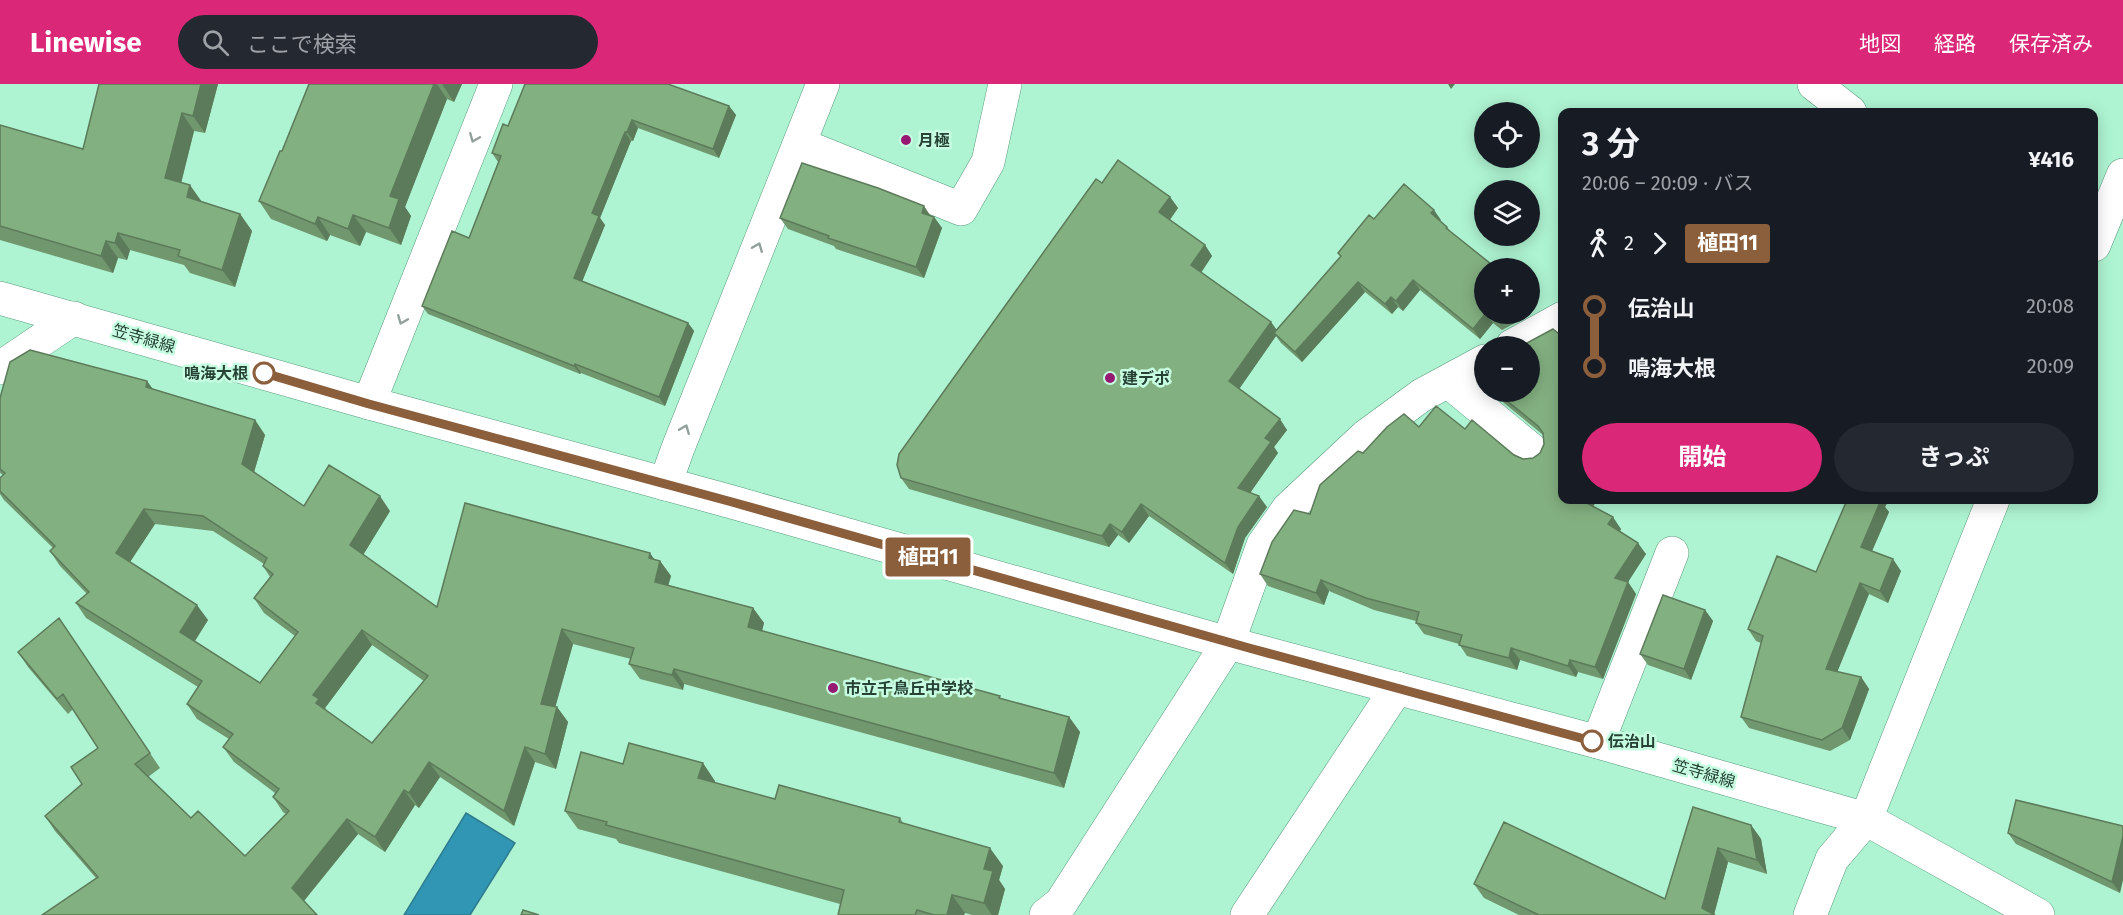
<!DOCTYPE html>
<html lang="ja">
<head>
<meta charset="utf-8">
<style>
	body { margin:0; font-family:"Fira Sans","Noto Sans JP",sans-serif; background:#242831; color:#f1f3f6; height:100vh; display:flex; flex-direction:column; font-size:22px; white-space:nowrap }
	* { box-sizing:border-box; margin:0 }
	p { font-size:20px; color:#9ea1a6 }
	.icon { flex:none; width:33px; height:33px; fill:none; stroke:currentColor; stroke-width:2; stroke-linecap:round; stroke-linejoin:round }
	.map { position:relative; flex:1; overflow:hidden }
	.side { position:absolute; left:1558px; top:24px; width:540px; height:396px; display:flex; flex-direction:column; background:#171b24; border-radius:12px; box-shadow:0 3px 15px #0003 }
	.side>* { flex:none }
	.badge { padding:0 12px; border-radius:4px; font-size:21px; line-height:39px }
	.fabs { position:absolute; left:1474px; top:18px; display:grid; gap:12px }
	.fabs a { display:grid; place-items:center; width:66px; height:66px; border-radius:50%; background:#171b24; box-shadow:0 3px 15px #0003; font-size:30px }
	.map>.badge { position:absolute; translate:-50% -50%; box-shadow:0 0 0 3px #fff }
	.legs { display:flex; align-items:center; gap:9px; height:66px; padding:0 24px; font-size:20px }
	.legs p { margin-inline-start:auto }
	.head { display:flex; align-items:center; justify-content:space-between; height:102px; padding:0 24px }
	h1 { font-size:33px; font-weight:700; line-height:45px }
	.cta { display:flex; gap:12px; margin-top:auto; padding:12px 24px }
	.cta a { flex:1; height:69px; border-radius:36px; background:#db2777; color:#fff; font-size:24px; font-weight:700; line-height:69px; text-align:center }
	.cta a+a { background:#242831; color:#f1f3f6 }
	ul { padding:0 24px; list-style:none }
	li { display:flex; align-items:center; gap:21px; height:60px; font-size:22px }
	li i { display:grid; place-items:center; width:9px; height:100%; margin:0 8px; background:currentColor }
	li i::after { content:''; width:15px; height:15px; margin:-8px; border:4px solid; border-radius:50%; background:#171b24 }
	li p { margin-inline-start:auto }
	li:first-child i { background:linear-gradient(#0000 50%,currentColor 0) }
	li:last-child i { background:linear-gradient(currentColor 50%,#0000 0) }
	header { display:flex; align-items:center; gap:36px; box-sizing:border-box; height:84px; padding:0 30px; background:#db2777; color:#fff }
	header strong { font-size:28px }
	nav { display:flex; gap:33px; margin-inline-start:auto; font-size:21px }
	.search { width:420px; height:54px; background:#242831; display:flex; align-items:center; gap:15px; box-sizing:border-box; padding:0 21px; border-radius:33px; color:#9ea1a6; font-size:22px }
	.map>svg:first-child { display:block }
	.water { fill:#3195b4; stroke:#2e7c8e; stroke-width:1.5 }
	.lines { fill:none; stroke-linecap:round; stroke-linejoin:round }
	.minor-casing { stroke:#589b7d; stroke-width:34 }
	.tertiary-casing { stroke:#589b7d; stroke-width:34 }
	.minor { stroke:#fff; stroke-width:33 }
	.tertiary { stroke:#fff; stroke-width:33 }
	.wall { fill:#71976f; fill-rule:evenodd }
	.shaded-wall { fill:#5c7b5a }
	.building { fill:#83b081; stroke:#5c7b5a; stroke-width:1.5; fill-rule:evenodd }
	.oneway { stroke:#92a09a }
	.line-1-casing { stroke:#fff; stroke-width:14 }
	.line-1 { stroke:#8b5e3c; stroke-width:9 }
	.poi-dot { fill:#961972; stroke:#c7fee2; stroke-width:2 }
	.stop-1-dot { fill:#fff; stroke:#8b5e3c; stroke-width:3 }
	.labels { text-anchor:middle; stroke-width:5; stroke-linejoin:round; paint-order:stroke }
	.poi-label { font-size:16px; font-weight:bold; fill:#264235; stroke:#c7fee2; text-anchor:start }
	.street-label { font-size:16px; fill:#264235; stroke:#c7fee2 }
	.stop-label { font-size:16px; font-weight:bold; fill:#264235; stroke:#c7fee2; text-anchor:end }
</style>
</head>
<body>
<header>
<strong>Linewise</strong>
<div class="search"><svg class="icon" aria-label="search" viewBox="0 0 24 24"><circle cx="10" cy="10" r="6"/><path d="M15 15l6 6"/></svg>ここで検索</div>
<nav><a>地図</a><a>経路</a><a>保存済み</a></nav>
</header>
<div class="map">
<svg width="2123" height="831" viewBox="0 0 2123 831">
	<rect width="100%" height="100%" fill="#aef4d2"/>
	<path class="water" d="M466,729L515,759L470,831H404Z"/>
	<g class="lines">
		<defs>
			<path id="minor" d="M1814,0L1850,28
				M799,60L961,125L988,78L1005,0
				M1512,262L1563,234
				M0,284L74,234
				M1449,298L1534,368
				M369,319L496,0
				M665,400L678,364L823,0
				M1598,658L1672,469
				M1046,831L1061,819L1228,559L1263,461L1288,425L1366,352L1422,311L1485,277
				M1247,831L1397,604"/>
			<path id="tertiary" d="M2094,161L2123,91
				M0,214L369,319L732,418L1228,559L1598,658L1866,735L2038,831
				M1810,831L1832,775L1866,735L1993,416"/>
		</defs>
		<use href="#minor" class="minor-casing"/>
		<use href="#tertiary" class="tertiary-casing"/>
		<use href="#minor" class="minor"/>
		<use href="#tertiary" class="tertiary"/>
	</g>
	<path class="wall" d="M218,0L205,49L194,47L181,98L202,118L240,130L252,147L235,203L190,189L184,181L130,166L127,176L118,174L113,189L0,156V41L83,65Z
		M309,0H462L454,18L447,15L405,123L411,132L401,161L366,148L360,162L330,151L327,157L271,135L259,117L282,67Z
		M729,22L736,31L719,74L638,44L633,57H631L600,134L605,141L582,197L688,239L694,247L665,322L581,289L580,290L428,230L422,222L469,154L498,78L492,69L508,42Z
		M1102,99L1170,113L1178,124L1170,136L1205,161L1212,172L1201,188L1271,238L1276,246L1341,173L1338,169L1374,135L1434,126L1440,137L1447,143L1451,148L1485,230H1530V231L1502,246L1493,239L1480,255L1420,206L1403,227L1398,223L1392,230L1365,208L1302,278L1281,259L1276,252L1239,305L1287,346L1274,363L1278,369L1250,408L1267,423L1245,454L1233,490L1149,432L1129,459L1118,451L1109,463L909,405L901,394Z
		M931,132L934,133L942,144L924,194L836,165L834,162L788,145L780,134Z
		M1553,245L1563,416H1598L1593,422L1621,445L1620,447L1646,470L1628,498L1636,510L1603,595L1578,588L1576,593L1520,576L1517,586L1467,572L1459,560L1424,550L1416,539V537L1374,526L1329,507L1324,521L1268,502L1260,490L1310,430L1363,369L1419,343L1465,345L1523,375L1533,374L1540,369L1544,360L1543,351L1504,319L1496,308H1530V262H1526L1525,260Z
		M153,305L255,336L265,351L254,388L304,422L390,427L363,471L437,523L655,476L660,477L671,492L668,501L753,524L764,539L762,547L1002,615L1069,633L1080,648L1064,704L684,600L683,606L640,595L629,580L631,575L573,560L555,623H557L568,638L556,685L535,678L514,742L440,693L419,724L415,721L385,768L358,750L304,817L96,794L55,747L45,732L82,700L98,664L73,625L68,630L28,583L18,568L59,534L160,684L148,693L191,734L245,772L286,730L283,728L273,713L275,709L234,678L223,663L229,655L197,635L187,620L198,603L86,534L76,519L87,510L60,482L50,467L53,464L4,416L0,410V394L3,391L0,389V314ZM155,440L213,447L264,480L263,482L270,493L254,514L264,529L295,552L260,599L195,557L208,536L130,478ZM372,561L424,597L372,659L328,628L325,624Z
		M1885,423L1889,428L1872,467L1901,487L1888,519L1869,510L1837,588L1861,593L1869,605L1850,656L1830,667L1749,644L1741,633L1761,559L1756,557L1748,545L1816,488Z
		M1705,526L1713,537L1691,596L1648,581L1640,570Z
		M623,680L715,697V699L775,715L900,734L903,739L1003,782L999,796L1005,805L998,831H972L965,829L964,831H838L840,820L619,759L616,755L578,745L565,727Z
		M1693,723L1751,741L1761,755L1767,790L1728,778L1714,830L1715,831H1519L1484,814L1474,800L1665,815Z
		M2123,742L2120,809L2016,760L2008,749Z"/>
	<path class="shaded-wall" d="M201,0H218L205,49L193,32Z
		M434,0H437L447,15L405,123L411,132L401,161L389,144L390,112Z
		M442,0H462L454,18Z
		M1448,0H1455L1451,5Z
		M729,22L736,31L719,74L713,65Z
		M182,29L194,47L178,112L165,94Z
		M632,36L638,44L633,57L627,48Z
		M625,48L631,57L600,134L605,141L580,203L574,194L592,129Z
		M190,101L202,118L187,113Z
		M1170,113L1178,124L1167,139L1159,128Z
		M924,122L932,134L922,129Z
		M1434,126L1441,136L1438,139L1431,129Z
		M240,130L252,147L235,203L222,186Z
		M353,131L366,148L360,162L348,145Z
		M318,133L330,151L327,157L315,140Z
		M934,133L942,144L924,194L916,183Z
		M118,149L130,166L127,176L115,159Z
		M106,157L118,174L113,189L101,172Z
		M1205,161L1212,172L1199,192L1191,181Z
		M1413,196L1420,206L1403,227L1396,217Z
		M1358,198L1365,208L1302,278L1295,268Z
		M1391,213L1398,223L1392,230L1385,220Z
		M1485,230H1486L1493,239L1480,255L1473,245Z
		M1271,238L1279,249H1274L1276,252L1237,308L1229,297Z
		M688,239L694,247L665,322L659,313Z
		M575,280L581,289L580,290L574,282Z
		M147,297L158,312L146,303Z
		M1280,335L1287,346L1274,363L1278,369L1246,415L1238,404L1265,354Z
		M255,336L265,351L252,395L242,380Z
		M380,412L390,427L360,476L350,461Z
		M1259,412L1267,423L1245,454L1233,490L1225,479L1238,443Z
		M1581,416H1598L1589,427Z
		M1876,416H1889L1885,423L1889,428L1869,474L1861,463Z
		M1141,420L1149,432L1129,459L1122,448Z
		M144,425L155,440L126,484L116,469Z
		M1613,433L1621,445L1617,452L1608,440Z
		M1110,440L1118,451L1109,463L1102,452Z
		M1638,459L1646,470L1628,498L1636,510L1603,595L1595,583L1615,494Z
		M650,469L659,482L660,477L671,492L665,513L655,498L649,474Z
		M1893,475L1901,487L1888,519L1880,507Z
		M1321,496L1329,507L1324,521L1316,509Z
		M1860,499L1869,510L1834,596L1826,585Z
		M197,521L208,536L191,563L180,548Z
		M753,524L764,539L759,558L748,543Z
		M1705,526L1713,537L1691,596L1684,585Z
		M562,545L573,560L552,635L541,620Z
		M362,546L372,561L325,624L329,630L316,619L313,611Z
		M1511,564L1520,576L1517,586L1509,574Z
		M1570,576L1578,588L1576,593L1568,582Z
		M674,585L684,600L683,606L672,591Z
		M1861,593L1869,605L1850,656L1842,644Z
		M557,623L568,638L556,685L545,670Z
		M1069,633L1080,648L1064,704L1054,689Z
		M525,663L535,678L514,742L504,727Z
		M429,678L440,693L419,724L409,709Z
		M703,679L715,697L711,713L698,694Z
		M404,706L415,721L385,768L375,753Z
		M347,735L358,750L302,819L292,804Z
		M1751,741L1761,755L1767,790L1757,776Z
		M2123,752V796L2120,809L2112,798Z
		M990,764L1003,782L999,796L1005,805L998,831H992L984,819V785Z
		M1718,764L1728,778L1714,831L1702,824Z
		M952,811L965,829L964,831H947Z"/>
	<path class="building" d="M99,0H201L193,32L182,29L165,94L190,101L187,113L240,130L222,186L178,172L180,166L118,149L115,159L106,157L101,172L0,142V41L83,65Z
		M309,0H434L390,112L399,115L389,144L353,131L348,145L318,133L315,140L259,117L280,67H282Z
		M525,0H668L729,22L713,65L632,36L627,48H625L592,129L599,132L574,194L688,239L659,313L575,280L574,282L422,222L452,147L469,154L501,72L492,69L503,40L508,42Z
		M1118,76L1170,113L1159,128L1205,161L1191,181L1271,238L1229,297L1280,335L1265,354L1271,358L1238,404L1259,412L1238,443L1225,479L1141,420L1122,448L1110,440L1102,452L901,394L897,381L899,370L1096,95L1102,99Z
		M802,79L878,104L924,122L922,129L934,133L916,183L828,154L829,152L780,134Z
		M1404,100L1434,126L1431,129L1447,143L1446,144L1496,184H1485V230L1473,245L1413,196L1396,217L1391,213L1385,220L1358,198L1295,268L1274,249L1341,172L1338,169L1369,131L1374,135Z
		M1487,230H1507L1495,236Z
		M1553,245L1563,253V416H1581L1613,433L1608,440L1638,459L1615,494L1628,498L1595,583L1570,576L1568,582L1511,564L1509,574L1459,561L1462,551L1416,539L1419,528L1366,514L1321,496L1316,509L1260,490L1272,458L1294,426L1310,430L1320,401L1358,367L1363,369L1387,343L1404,330L1419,343L1436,322L1465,345L1472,336L1514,371L1523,375L1533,374L1540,369L1544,360L1543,349L1538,342L1496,308H1530V268L1532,266L1530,264V262H1528L1525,260Z
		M30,266L147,297L146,303L255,336L242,380L304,422L329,381L380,412L350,461L437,523L465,419L650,469L649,474L660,477L655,498L753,524L748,543L1000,612L999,614L1069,633L1054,689L674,585L672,591L629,580L634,564L562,545L541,620L557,623L545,670L525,663L504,727L429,678L409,709L404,706L375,753L347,735L292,804L317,831H42L98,793L45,732L82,700L71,683L98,664L63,610L57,615L18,568L59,534L150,669L135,680L191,734L198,727L245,772L289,727L273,713L279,705L223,663L233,650L187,620L202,597L76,519L89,508L50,467L55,462L0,407V394L5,389L0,385V314L10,278ZM144,425L203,432L267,474L263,482L273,490L254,514L298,548L260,599L180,548L197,521L116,469ZM362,546L428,592L372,659L316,619L319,615L313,611Z
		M1847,416H1881L1861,463L1893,475L1880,507L1860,499L1826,585L1861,593L1842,644L1822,656L1741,633L1763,552L1748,545L1777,472L1816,488Z
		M1663,511L1705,526L1684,585L1640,570Z
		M629,659L703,679L698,694L775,715L779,701L900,734L899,738L990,764L984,785L993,787L984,819L952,811L947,831H934L917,826L915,831H838L844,806L606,741L607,738L565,727L581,668L623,680Z
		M2016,716L2123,742V752L2112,798L2008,749Z
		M1693,723L1751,741L1757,776L1718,764L1702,824L1715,831H1539L1474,800L1504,738L1665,815Z
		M523,826L539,831H521Z"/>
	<defs><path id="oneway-chevron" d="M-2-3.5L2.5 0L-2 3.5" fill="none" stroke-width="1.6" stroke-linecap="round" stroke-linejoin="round" transform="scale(1.5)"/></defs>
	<g class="oneway">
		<use href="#oneway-chevron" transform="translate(474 54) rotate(112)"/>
		<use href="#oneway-chevron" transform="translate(758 163) rotate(-68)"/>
		<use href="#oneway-chevron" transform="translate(402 236) rotate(112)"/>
		<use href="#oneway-chevron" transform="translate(685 345) rotate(-68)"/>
	</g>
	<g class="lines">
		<defs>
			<path id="line-1" d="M264,289L369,320L732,418L1249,564L1592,657"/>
		</defs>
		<use href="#line-1" class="line-1-casing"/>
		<use href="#line-1" class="line-1"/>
	</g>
	<g class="poi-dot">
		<circle cx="906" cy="56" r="6"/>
		<circle cx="1110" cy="294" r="6"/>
		<circle cx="833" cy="604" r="6"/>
	</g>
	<g class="stop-1-dot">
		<circle cx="264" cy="289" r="10"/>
		<circle cx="1592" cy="657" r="10"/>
	</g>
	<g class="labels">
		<g class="poi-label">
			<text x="918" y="62">月極</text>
			<text x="1122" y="300">建デポ</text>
			<text x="845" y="610">市立千鳥丘中学校</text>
		</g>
		<g class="street-label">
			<text transform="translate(144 254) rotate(16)" y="6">笠寺緑線</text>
			<text transform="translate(1704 689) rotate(16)" y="6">笠寺緑線</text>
		</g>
		<g class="stop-label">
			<text x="248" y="295">鳴海大根</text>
			<text x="1608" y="663" text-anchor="start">伝治山</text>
		</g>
	</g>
</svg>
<div class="fabs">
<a><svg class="icon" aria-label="locate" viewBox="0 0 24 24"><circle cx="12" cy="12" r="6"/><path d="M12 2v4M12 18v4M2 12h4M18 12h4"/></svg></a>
<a><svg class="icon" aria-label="layers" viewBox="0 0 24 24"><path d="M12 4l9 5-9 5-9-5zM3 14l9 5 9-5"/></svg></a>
<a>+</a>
<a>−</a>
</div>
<b class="badge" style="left:928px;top:473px;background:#8b5e3c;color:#fff">植田11</b>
<section class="side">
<div class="head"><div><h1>3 分</h1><p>20:06 – 20:09 · バス</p></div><b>¥416</b></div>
<div class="legs"><svg class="icon" aria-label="walk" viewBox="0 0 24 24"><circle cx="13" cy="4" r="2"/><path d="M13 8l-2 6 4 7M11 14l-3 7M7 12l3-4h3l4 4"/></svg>2<svg class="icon" aria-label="forward" viewBox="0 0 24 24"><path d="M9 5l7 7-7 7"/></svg><b class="badge" style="background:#8b5e3c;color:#fff">植田11</b></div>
<ul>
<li><i style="color:#8b5e3c"></i><b>伝治山</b><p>20:08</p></li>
<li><i style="color:#8b5e3c"></i><b>鳴海大根</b><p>20:09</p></li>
</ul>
<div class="cta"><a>開始</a><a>きっぷ</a></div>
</section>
</div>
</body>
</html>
